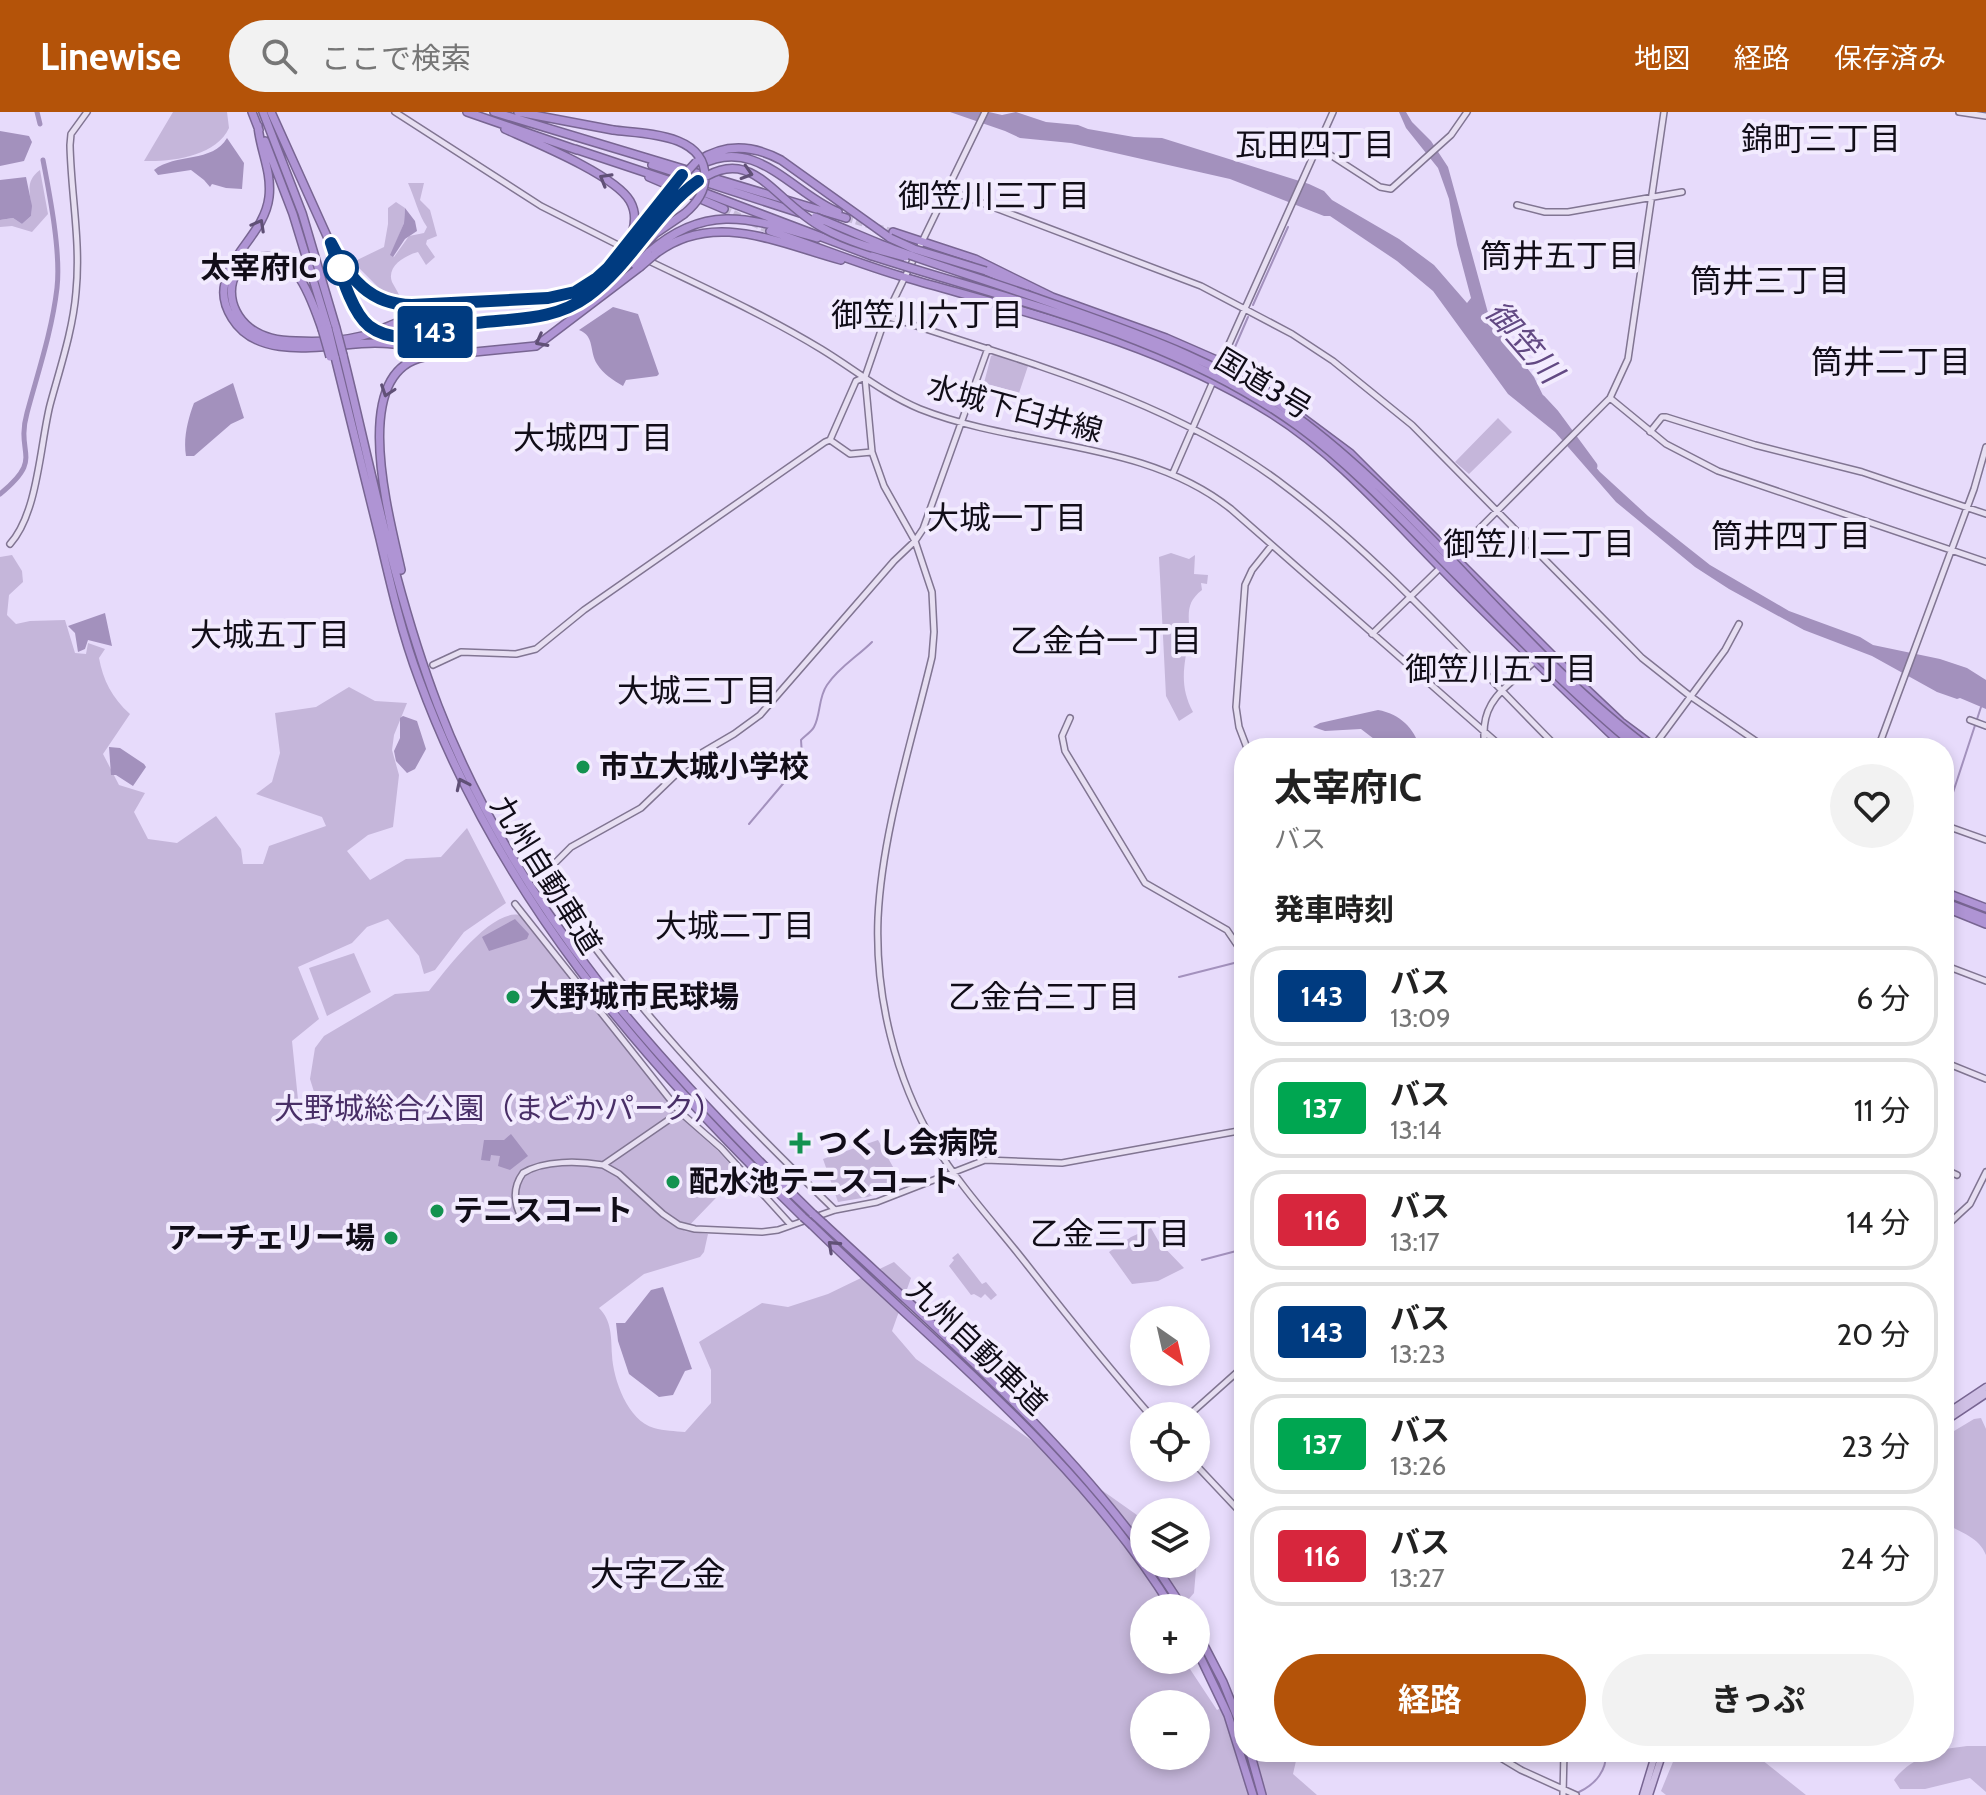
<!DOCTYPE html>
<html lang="ja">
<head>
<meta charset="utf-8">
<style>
	body { margin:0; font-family:Cabin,"Noto Sans JP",sans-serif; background:#f2f2f2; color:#222; height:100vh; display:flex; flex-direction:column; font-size:30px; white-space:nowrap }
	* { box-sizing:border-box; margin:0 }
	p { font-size:26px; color:#767676 }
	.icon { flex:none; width:44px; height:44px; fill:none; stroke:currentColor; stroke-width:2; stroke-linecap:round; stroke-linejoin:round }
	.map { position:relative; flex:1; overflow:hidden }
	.drawer { position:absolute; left:1234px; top:626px; width:720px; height:1024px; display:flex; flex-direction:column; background:#fff; border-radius:32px; box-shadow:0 4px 12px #0003 }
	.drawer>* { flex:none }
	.badge { padding:0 16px; border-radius:6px; font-size:28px; line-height:52px }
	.needle { width:52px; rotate:146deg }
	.fabs { position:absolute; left:1130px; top:1194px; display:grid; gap:16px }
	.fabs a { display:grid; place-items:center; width:80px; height:80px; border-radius:50%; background:#fff; box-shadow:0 4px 12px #0003; font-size:40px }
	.map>.badge { position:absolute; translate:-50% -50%; box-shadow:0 0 0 4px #fff }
	h2 { padding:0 40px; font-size:30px; line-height:72px }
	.round { display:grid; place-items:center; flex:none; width:84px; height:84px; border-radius:42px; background:#f2f2f2 }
	.headline { display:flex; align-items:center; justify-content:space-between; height:136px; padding:0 40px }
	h1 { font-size:38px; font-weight:700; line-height:60px }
	.button { display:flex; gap:16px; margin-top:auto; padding:16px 40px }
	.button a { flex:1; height:92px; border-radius:48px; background:#b45309; color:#fff; font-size:32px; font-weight:700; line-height:92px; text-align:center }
	.button a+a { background:#f2f2f2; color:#222 }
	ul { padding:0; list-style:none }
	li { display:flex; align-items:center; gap:24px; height:100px; margin:0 16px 12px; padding:0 24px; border:4px solid #e0e0e0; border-radius:32px }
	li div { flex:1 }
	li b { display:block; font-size:30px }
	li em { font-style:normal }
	li .badge { min-width:88px; font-weight:700; text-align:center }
	header { display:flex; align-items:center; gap:48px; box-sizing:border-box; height:112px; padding:0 40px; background:#b45309; color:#fff }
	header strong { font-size:38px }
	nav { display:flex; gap:44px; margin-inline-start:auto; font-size:28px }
	.search { width:560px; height:72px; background:#f2f2f2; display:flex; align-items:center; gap:20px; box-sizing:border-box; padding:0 28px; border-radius:44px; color:#767676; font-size:30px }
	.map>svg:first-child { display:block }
	.green { fill:#c5b6da; fill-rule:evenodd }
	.water { fill:#a391bd }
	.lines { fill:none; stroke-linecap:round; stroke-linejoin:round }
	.stream { stroke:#a391bd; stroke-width:2 }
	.canal { stroke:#a391bd; stroke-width:5 }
	.river { stroke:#a391bd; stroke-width:9 }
	.highway-tunnel { stroke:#c7bcd9; stroke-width:7; stroke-dasharray:7 3.5; stroke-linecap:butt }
	.secondary-casing { stroke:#817592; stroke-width:8 }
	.primary-casing { stroke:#786592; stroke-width:9 }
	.highway-casing { stroke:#786592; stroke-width:10 }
	.secondary { stroke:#e7dff2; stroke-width:5 }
	.primary { stroke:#cfbfe5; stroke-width:6 }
	.highway { stroke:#af94d4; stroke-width:7 }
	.highway-bridge-casing { stroke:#786592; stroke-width:10; stroke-linecap:butt }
	.highway-bridge { stroke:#af94d4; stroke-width:7 }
	.oneway { stroke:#605076 }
	.line-casing { stroke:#fff; stroke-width:18 }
	.line { stroke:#003b80; stroke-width:12 }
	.stop-dot { fill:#fff; stroke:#003b80; stroke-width:4 }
	.poi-dot { fill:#139250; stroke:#f2ebfe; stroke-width:3 }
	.labels { text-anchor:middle; stroke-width:8; stroke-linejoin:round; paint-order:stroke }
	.stop-label { font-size:30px; font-weight:bold; fill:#110d18; stroke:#f2ebfe; text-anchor:end }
	.street-label { font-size:30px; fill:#110d18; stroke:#f2ebfe }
	.poi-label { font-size:30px; font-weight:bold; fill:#110d18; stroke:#f2ebfe; text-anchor:start }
	.park-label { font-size:30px; fill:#492f67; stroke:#f2ebfe }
	.neighbourhood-label { font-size:32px; fill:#110d18; stroke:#f2ebfe }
	.water-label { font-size:32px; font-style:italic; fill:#624983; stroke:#f2ebfe }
	.quarter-label { font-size:34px; fill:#110d18; stroke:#f2ebfe }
</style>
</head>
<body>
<header>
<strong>Linewise</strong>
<div class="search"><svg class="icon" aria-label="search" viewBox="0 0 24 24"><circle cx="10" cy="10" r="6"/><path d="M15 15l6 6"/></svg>ここで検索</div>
<nav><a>地図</a><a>経路</a><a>保存済み</a></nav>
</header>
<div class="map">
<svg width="1986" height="1683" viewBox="0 0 1986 1683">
	<rect width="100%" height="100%" fill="#e7dbfb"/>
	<path class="green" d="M173,0H227L229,16C216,44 173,50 144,49Z
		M40,58L48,102L32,120L12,114L0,115V108L13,106L22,112L31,104C33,85 22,71 40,58Z
		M408,71H424L420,88L430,98L437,124L427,128L426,132L435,145L426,153L418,140C406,143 386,154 392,170C394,174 397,178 399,183L382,179L353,150L384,135L388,112V96L396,90L405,96L404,111L391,143L394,145L409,124L424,121L427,115C418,102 415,86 408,71Z
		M995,242L1028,254L1019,281L984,271L991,244Z
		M1498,306L1512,320L1469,362L1455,350Z
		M1171,441L1189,447L1195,443L1194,462L1208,463L1207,472L1201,471L1202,478C1189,488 1188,497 1189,512L1199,519L1196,523L1189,524C1185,552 1178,572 1193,600L1179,609L1166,584L1159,445Z
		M12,443L22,459L23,470L9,483L7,503L16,512L30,509L65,508L75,541L86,542L88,531L105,537L99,546C103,568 112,586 130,602L103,642L119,673L145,681L134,700L148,727L177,731L216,704L241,737L243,752H263L269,734L326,714L322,705L256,682L272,670L280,641L275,601L316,595L349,575L375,589L407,591L394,623L392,638L399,663L393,715L368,723L347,739L370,768L406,747L441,745L467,716L506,791L464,820L435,858L424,862L419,844L388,807L367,815L352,831L298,855L319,907L292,929L300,1007L325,1015L310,967L315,936L324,924L395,882L429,879C445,859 491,797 519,803L681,1006L718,1039L739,1062L684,1119L708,1122L704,1140L700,1145L644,1162L599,1196C612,1209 611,1225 612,1243C613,1267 628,1309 654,1316C664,1319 675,1319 685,1320L711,1291V1258L699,1230L762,1191L788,1195L828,1182L894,1150L911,1166L892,1219L916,1247L1144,1408V1452H1196L1197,1445L1194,1481L1181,1496H1144V1548H1184L1217,1598L1244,1584V1640H1298L1293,1662L1317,1683H0V445ZM1144,1592H1196V1644H1144Z
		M354,841L371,880L327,904L309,856Z
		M878,1028L902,1071L868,1085L838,1090L823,1047Z
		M1151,1116L1159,1130L1184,1156L1158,1169L1132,1172L1109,1140L1131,1125Z
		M958,1141L982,1172L986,1170L997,1183L991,1188L985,1182L981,1186L974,1182L971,1183L949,1154L954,1148L952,1146Z
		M1981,1306L1986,1317V1443C1979,1425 1960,1420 1944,1411V1325L1974,1307Z
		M1967,1634H1986V1680L1970,1666L1925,1677H1900L1894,1668C1905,1653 1925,1641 1944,1640L1945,1637Z
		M1677,1640H1712L1716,1643L1718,1640H1752L1806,1683H1666L1661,1679Z"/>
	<path class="water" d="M950,0H989L1002,3L1016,0L1046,10L1078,13L1088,17L1134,25L1162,26L1309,72L1324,79L1332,88L1399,127L1434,153L1467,191L1471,186L1457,133L1449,87L1438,56L1406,16L1399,0H1406L1412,10L1431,29L1448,55L1490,208L1534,265L1554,306L1600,360L1648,404L1710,453L1789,499L1860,525L1873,533L1940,547L1967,556L1986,568V597L1960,586L1957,587L1937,580L1872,544L1804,518L1729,477L1695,455L1616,390L1555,320L1508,282L1433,179L1397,149L1330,104H1324L1230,67L1071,31L1020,26L1005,19Z
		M0,19L29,24L32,30L24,49L0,54Z
		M227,26L244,51L242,77L226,76L212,72L210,75L204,68L191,58L158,63L154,58C175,41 213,51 227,26Z
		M26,65L32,94L31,104L22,112L13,106L0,108V68Z
		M405,96L415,109L417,119L405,127L393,145L390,143L404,111Z
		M613,195L638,202L659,262L657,264L626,268L623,274C613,268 603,262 597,252C589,239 595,224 579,218Z
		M233,271L244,306L231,312L194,344H186C183,326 188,307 194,291Z
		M105,501L112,534L88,528L85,537L78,540L75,521L68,514Z
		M1378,598C1400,602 1414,616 1420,636H1375L1374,627L1361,617L1325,619L1313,615L1320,611Z
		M403,604L417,609L426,637L415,657L407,661L396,649L394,639L400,626V606Z
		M109,635L120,636L144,652L146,655L133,674L116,663H111Z
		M515,807L529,822L527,827L489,839L482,825Z
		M511,1022L528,1044L510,1058L498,1054L500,1044L491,1043L490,1049L481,1048L484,1028H504Z
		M663,1175L692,1257L685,1259L673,1283L659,1285L629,1262L618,1229L616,1211H625L651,1178Z"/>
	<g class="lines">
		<path class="stream" d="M1253,193L1288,115
			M1235,235L1248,205
			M1944,708L1981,595
			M749,712L798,654L802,643L801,628C805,624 812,619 814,615C821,602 818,586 827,573C839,555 857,545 872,530
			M1179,865L1242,849
			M1202,1148L1244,1137
			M1579,1680C1596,1672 1607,1658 1606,1640"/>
		<path class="canal" d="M37,0L40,12
			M0,382C45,345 15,344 27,301C38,260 52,219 57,176C61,141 50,84 43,48"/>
		<path class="river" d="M1541,287L1554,301L1593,354"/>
		<path class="highway-tunnel" d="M724,97L770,119
			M846,106L893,120"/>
		<defs>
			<path id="secondary" d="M395,0L541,94L624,136
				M985,0L886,204L865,265L872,340L884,374L915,429L932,480L934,520L932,545C912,629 882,720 878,806C875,884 895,966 935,1033C961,1076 997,1114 1028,1154C1068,1205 1108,1255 1151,1304
				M1959,0L1986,4
				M1318,35L1380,75L1391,77L1451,23L1467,0
				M948,78L1201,174L1292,222L1333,249L1412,313L1642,546L1690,584L1766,636
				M1517,93L1545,100H1568L1682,80
				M647,148C705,176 765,203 821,237C854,257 884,282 920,297C1021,337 1143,327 1231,397L1503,636
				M886,204C1017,248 1164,285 1277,368C1381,445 1467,545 1558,636
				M1221,250L1333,0
				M1610,286L1666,332L1718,359L1986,450
				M1650,320L1662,305H1666L1755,333L1862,360L1986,402
				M830,328L856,269L865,265
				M1173,361L1214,267
				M10,432C38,401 40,333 50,293C60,256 73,218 76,180C81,130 71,82 70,33L71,22L87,0
				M1453,443L1610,286L1628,247L1664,0
				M1372,522L1443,453
				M433,553L461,540L516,542L536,537L584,498L825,330L830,328L850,342L872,340
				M1070,606L1062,624L1065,639L1145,771L1227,818L1244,843
				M1970,608L1986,614
				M1654,634L1725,538L1739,512
				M1247,636L1239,615L1236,595L1245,473L1252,458L1272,433
				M1485,636C1478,589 1504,578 1535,549
				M1878,636L1974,377L1986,335
				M1944,713L1986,728
				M543,762C625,888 728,995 835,1098
				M536,770L571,735L641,696L693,646L734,622L760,603L894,449L915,429L923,417L988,236
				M515,792L680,1000L721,1036L791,1113
				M1944,853L1986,869
				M1944,950L1986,967
				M603,1053L619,1062L663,1102L679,1113L695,1117L762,1120L778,1118L835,1098L877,1090L985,1048L1062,1051L1244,1018
				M1944,1057L1957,1063
				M522,1107C514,1092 512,1076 523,1061C544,1048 579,1049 603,1053L680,1000
				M1944,1116L1970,1092L1986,1060
				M1188,1304L1244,1254
				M1196,1353L1244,1404
				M1491,1640L1521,1658L1576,1683
				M1563,1683L1564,1640"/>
			<path id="primary" d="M1944,1303L1986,1275
				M1944,1310L1986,1282
				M1643,1683L1656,1640
				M1649,1683L1663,1640"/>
			<path id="highway" d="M252,0L259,18
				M263,0L302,101L336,216
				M271,0L331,133
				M467,0L577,38
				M494,0L846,106
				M518,0L613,18
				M258,14C260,38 272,59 269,85C265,119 232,139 225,171C222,183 225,195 232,206C260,252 331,231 375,231C401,231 427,237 453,238
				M505,17C534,30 615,63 630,89C638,103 635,117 628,131
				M265,29L293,102L328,216
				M575,37L692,76L872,144
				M698,49C725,31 753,33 781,48L890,126
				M652,53L800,101
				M700,53C756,23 792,81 838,100
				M649,65L724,97
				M770,119C816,134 861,153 907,166C1032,202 1157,231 1269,300C1334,340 1386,400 1439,454C1495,512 1554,567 1612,623L1629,636
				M893,120L975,147L1052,185L1166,226L1221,250L1249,266L1350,341L1585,576L1621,610L1656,636
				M635,123L666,83
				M331,131C342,152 354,176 377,186C400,198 552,190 577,179C595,171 606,158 618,143
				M634,135L678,86
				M640,137L656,121L684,102
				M648,141C706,90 750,106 817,126
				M654,143C712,97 778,131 841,148
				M340,155L354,193L363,207
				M986,159L1025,176
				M605,179L629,151
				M412,210C431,208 450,210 468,211C535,212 581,201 624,148
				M322,217C312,189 295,132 254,147C223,159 226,198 250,216C263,226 280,229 296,229C317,230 342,229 362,224C378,220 393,211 408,207C430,201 452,197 473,190
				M392,223H415L461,214
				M343,243C372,360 395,482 438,594C515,795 661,955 813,1102
				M335,245C350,306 365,366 380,427C391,474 402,522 419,567C499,786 640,945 803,1105
				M401,458C390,407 348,260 424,245L536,234L640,155
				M1944,780L1986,796
				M1944,790L1986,806
				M1944,795L1986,812
				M824,1112C936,1216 1052,1315 1144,1439
				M812,1113C938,1236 1079,1345 1172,1496
				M1154,1452L1183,1496
				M1196,1518L1223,1570L1244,1622
				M1196,1536L1228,1603L1253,1683
				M1250,1640L1262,1683"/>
		</defs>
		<use href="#secondary" class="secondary-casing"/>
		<use href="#primary" class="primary-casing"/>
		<use href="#highway" class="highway-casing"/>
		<use href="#secondary" class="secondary"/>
		<use href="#primary" class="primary"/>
		<use href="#highway" class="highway"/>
		<defs>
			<path id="highway-bridge" d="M613,18C644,22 705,21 705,65C705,81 695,93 684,102
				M666,83L696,50
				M678,86C749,17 767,86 823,116C848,130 878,138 905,145
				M815,105C841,115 867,127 893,137C939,154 985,168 1031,184C1127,218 1223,248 1305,311C1431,407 1522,542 1649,636
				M890,126L914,137L986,159
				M618,143L628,131
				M872,144C1018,191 1173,223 1299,315C1348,351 1390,395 1432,438C1499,506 1565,576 1638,636
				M624,148L634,135
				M629,151L640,137
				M635,153L648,141
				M640,155L654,143
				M363,207L375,217L392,223
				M328,216L335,245
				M336,216L343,243
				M322,217L330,245
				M813,1102L824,1112
				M803,1105L812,1113"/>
		</defs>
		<use href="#highway-bridge" class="highway-bridge-casing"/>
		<use href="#highway-bridge" class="highway-bridge"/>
	</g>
	<defs><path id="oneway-chevron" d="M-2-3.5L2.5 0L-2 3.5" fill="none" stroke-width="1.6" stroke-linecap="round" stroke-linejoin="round" transform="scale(2)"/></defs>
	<g class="oneway">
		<use href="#oneway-chevron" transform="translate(747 61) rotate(17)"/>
		<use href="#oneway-chevron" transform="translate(605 67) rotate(-150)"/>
		<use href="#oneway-chevron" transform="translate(259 113) rotate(-61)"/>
		<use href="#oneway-chevron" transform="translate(541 229) rotate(152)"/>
		<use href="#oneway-chevron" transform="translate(387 279) rotate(109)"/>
		<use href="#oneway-chevron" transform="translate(462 672) rotate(-115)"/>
		<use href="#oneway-chevron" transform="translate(833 1134) rotate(-137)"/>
	</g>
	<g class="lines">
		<defs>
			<path id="line" d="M682,63L608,156L597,166L575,180L548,186L412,193C370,193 349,166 331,131C339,154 350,199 369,214C400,238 443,215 476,211C516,206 554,209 588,184C631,152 655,100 698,69"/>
		</defs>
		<use href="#line" class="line-casing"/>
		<use href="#line" class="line"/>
	</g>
	<circle class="stop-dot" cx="341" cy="156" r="16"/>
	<g class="poi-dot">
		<circle cx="583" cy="655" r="8"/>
		<circle cx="513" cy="885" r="8"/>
		<path d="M796 1019h8v8h8v8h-8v8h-8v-8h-8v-8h8z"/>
		<circle cx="673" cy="1070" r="8"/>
		<circle cx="437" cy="1099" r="8"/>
		<circle cx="391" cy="1126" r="8"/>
	</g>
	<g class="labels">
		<g class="stop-label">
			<text x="317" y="166">太宰府IC</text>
		</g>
		<g class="street-label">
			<text transform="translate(1263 272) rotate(31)" y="10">国道3号</text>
			<text transform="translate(1015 297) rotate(15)" y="10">水城下臼井線</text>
			<text transform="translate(546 763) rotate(58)" y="10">九州自動車道</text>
			<text transform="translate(977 1235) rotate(44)" y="10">九州自動車道</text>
		</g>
		<g class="poi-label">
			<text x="599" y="665">市立大城小学校</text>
			<text x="529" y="895">大野城市民球場</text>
			<text x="818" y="1041">つくし会病院</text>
			<text x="689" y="1080">配水池テニスコート</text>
			<text x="453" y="1109">テニスコート</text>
			<text x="375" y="1136" text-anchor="end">アーチェリー場</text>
		</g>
		<g class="park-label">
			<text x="499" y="1007">大野城総合公園（まどかパーク）</text>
		</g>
		<g class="neighbourhood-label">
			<text x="1821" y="38">錦町三丁目</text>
			<text x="1315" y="44">瓦田四丁目</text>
			<text x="994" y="95">御笠川三丁目</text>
			<text x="1560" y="155">筒井五丁目</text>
			<text x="1770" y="180">筒井三丁目</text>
			<text x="927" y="214">御笠川六丁目</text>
			<text x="1891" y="261">筒井二丁目</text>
			<text x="593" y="337">大城四丁目</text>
			<text x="1007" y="417">大城一丁目</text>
			<text x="1791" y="435">筒井四丁目</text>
			<text x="1539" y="443">御笠川二丁目</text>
			<text x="270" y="534">大城五丁目</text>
			<text x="1106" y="540">乙金台一丁目</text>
			<text x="1501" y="568">御笠川五丁目</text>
			<text x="697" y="590">大城三丁目</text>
			<text x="735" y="825">大城二丁目</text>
			<text x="1044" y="896">乙金台三丁目</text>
			<text x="1110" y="1133">乙金三丁目</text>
		</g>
		<g class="water-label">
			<text transform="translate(1524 230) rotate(49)" y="11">御笠川</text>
		</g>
		<g class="quarter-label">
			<text x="658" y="1474">大字乙金</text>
		</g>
	</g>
</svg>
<div class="fabs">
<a><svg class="needle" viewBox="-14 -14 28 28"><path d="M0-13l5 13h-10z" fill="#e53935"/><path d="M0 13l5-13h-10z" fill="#767676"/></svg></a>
<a><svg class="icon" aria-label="locate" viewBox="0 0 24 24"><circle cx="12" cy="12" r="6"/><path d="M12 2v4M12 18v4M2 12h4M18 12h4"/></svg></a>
<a><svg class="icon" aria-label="layers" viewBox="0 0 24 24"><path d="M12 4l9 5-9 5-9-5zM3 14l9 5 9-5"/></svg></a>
<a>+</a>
<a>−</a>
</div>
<b class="badge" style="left:435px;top:220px;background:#003b80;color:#fff">143</b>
<section class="drawer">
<div class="headline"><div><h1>太宰府IC</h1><p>バス</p></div><a class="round"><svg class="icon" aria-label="heart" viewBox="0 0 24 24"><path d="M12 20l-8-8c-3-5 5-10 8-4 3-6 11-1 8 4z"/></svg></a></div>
<h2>発車時刻</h2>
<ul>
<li><span class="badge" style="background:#003b80;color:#fff">143</span><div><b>バス</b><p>13:09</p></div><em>6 分</em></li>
<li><span class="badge" style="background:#00a651;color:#fff">137</span><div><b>バス</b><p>13:14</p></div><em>11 分</em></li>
<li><span class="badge" style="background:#d7263d;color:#fff">116</span><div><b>バス</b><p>13:17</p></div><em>14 分</em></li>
<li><span class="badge" style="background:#003b80;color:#fff">143</span><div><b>バス</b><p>13:23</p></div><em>20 分</em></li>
<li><span class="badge" style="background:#00a651;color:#fff">137</span><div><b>バス</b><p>13:26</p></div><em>23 分</em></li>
<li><span class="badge" style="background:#d7263d;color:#fff">116</span><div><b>バス</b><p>13:27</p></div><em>24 分</em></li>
</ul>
<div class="button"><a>経路</a><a>きっぷ</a></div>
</section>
</div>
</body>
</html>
